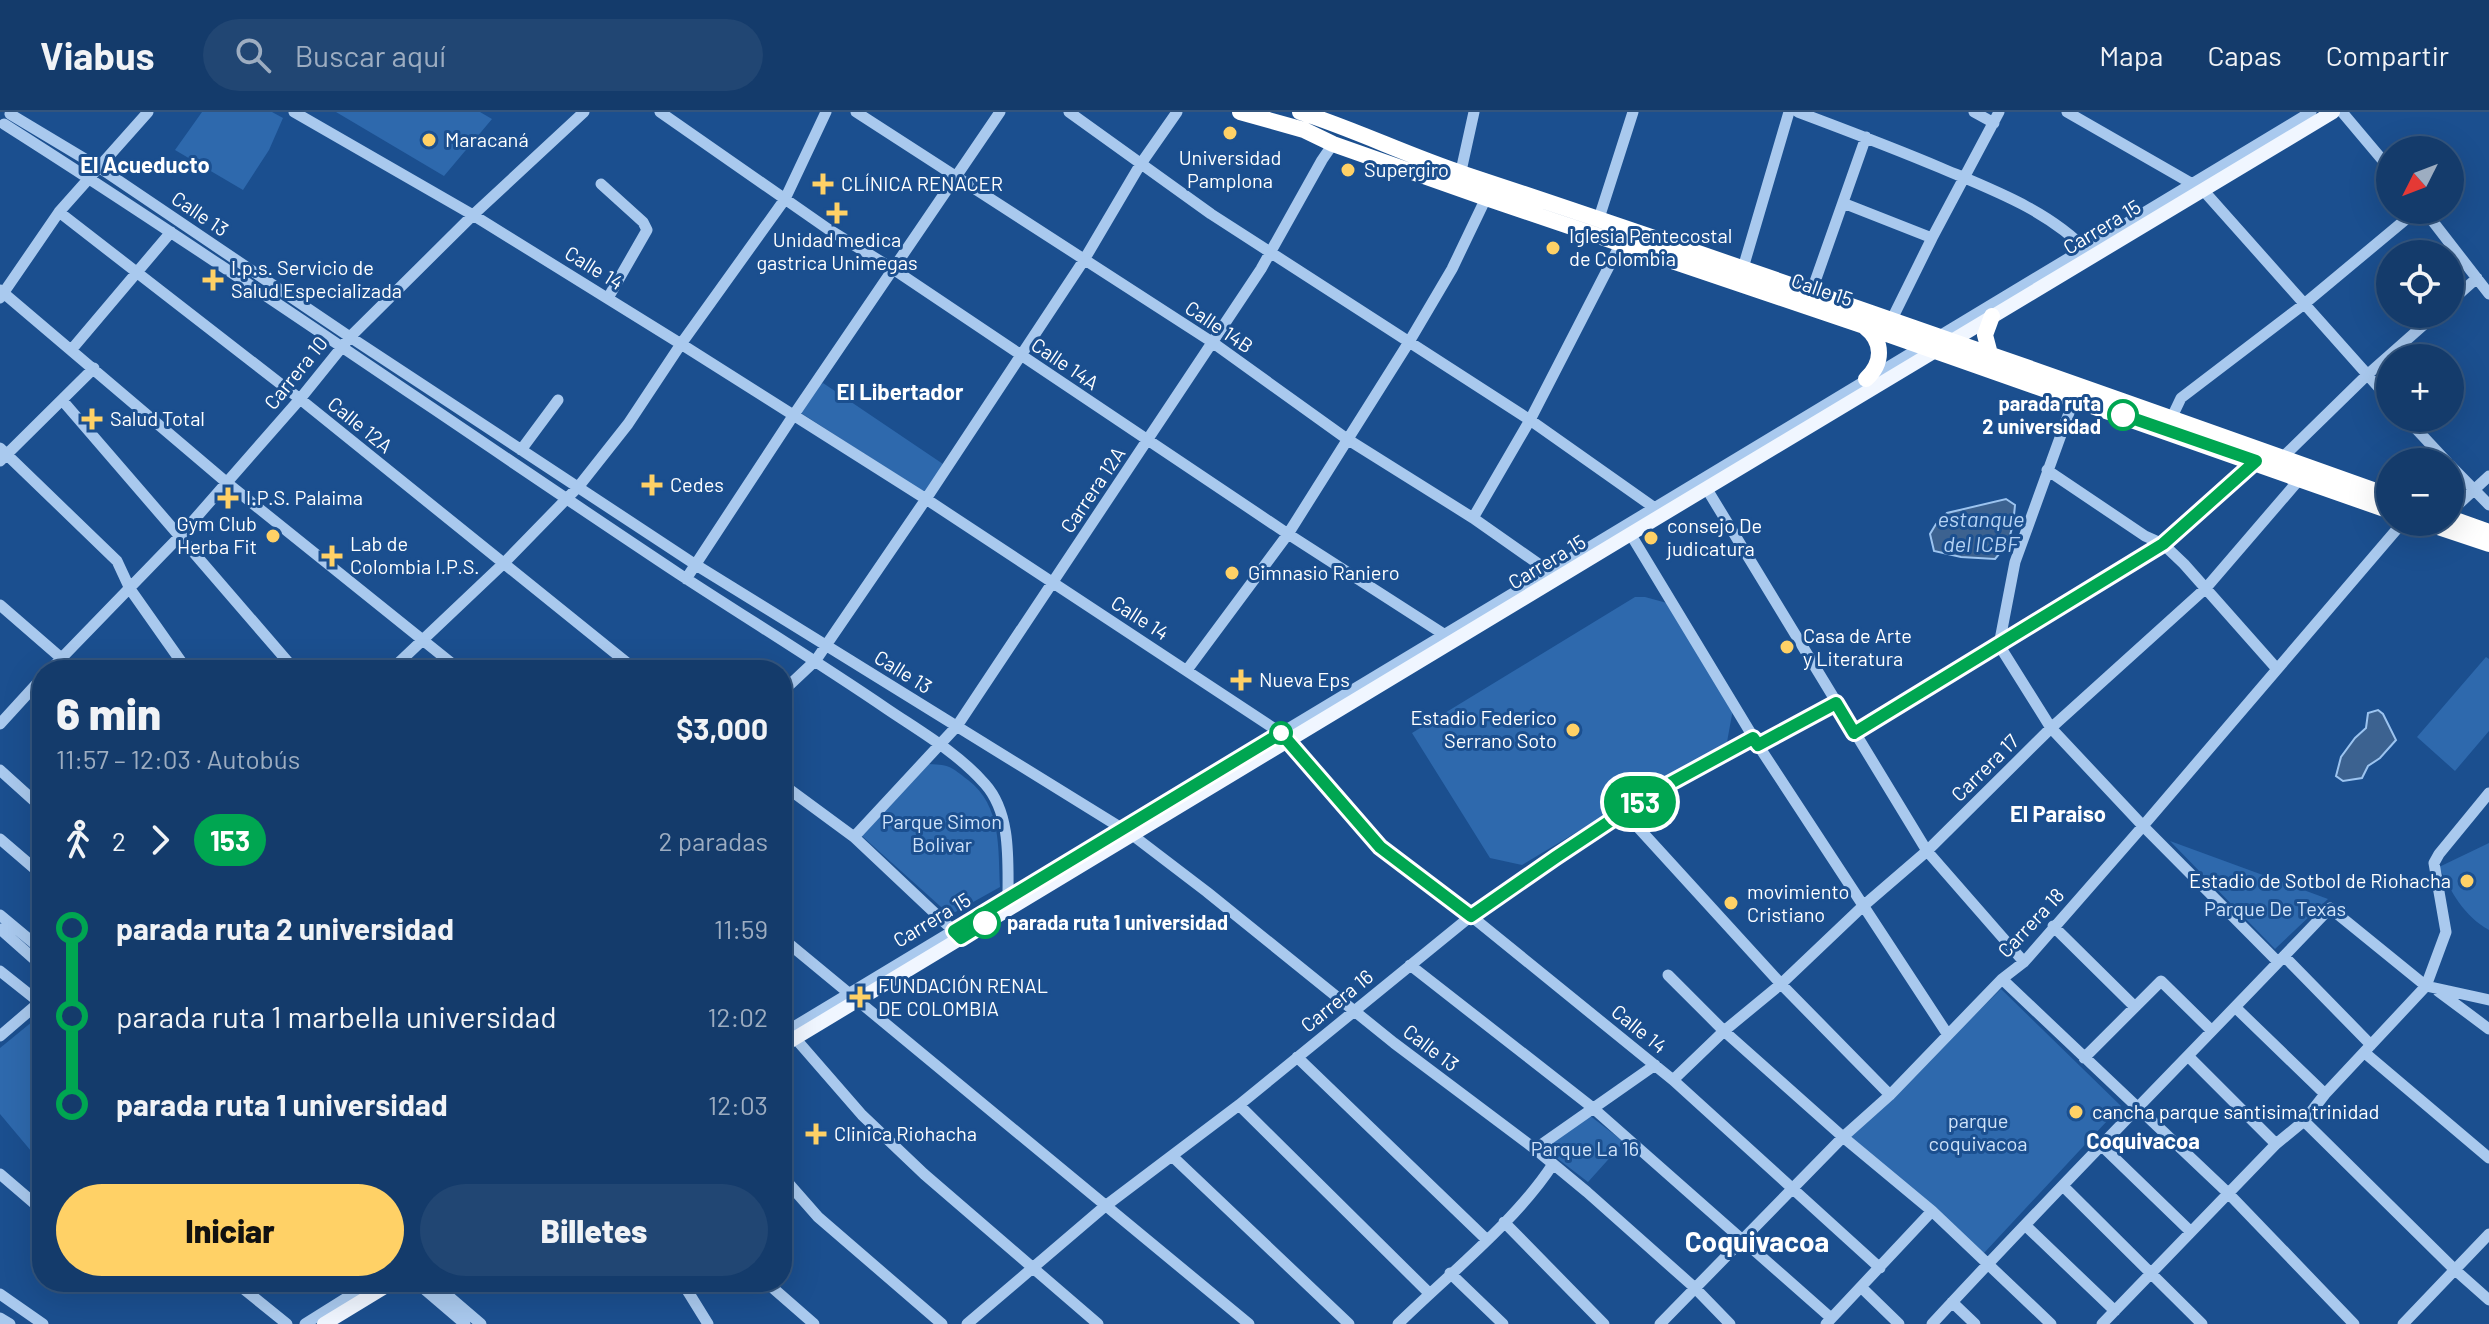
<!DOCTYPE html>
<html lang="es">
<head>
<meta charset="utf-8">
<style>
	body { margin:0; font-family:Barlow,sans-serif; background:#214673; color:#f1f3f6; height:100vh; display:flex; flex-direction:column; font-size:30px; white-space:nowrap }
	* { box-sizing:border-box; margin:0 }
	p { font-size:26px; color:#9dadc1 }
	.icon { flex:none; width:44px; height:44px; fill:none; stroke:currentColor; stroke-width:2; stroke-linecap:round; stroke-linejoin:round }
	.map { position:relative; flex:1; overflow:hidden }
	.sheet { position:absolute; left:32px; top:548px; width:760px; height:632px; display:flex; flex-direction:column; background:#143b6b; border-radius:32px; box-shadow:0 8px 32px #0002,0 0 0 2px #33557e }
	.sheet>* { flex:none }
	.badge { padding:0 16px; border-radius:26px; font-size:28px; line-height:52px }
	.needle { width:52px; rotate:228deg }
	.tools { position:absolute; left:2376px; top:24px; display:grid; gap:16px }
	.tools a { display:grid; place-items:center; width:88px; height:88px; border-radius:50%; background:#143b6b; box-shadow:0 8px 32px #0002,0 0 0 2px #33557e; font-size:40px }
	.map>.badge { position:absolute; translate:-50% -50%; box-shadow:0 0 0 4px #fff }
	.legs { display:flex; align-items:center; gap:12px; height:88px; padding:0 24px; font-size:26px }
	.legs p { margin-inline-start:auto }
	.head { display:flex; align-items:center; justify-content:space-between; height:136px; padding:0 24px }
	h1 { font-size:44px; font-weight:800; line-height:60px }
	.primary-button { display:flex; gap:16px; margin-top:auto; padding:16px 24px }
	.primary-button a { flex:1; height:92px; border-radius:48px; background:#ffd166; color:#111; font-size:32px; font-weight:800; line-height:92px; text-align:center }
	.primary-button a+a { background:#214673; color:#f1f3f6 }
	ul { padding:0 24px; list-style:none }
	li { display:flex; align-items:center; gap:28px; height:88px; font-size:30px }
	li i { display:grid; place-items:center; width:12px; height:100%; margin:0 10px; background:currentColor }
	li i::after { content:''; width:20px; height:20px; margin:-10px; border:6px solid; border-radius:50%; background:#143b6b }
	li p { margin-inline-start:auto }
	li:first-child i { background:linear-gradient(#0000 50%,currentColor 0) }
	li:last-child i { background:linear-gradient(currentColor 50%,#0000 0) }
	header { display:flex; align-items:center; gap:48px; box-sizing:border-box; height:112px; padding:0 40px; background:#143b6b; border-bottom:2px solid #33557e }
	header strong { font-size:38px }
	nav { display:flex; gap:44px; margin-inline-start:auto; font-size:28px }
	.search { width:560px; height:72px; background:#214673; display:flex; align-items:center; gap:20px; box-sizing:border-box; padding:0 28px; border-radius:44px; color:#9dadc1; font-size:30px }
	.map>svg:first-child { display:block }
	.green { fill:#2e69ad }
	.water { fill:#3c6290; stroke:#9cc4f0; stroke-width:2 }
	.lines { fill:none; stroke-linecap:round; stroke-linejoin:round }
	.minor { stroke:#a9c9ee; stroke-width:11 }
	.major { stroke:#f0f6ff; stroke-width:14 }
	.highway { stroke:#fff; stroke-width:16 }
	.line-1-casing { stroke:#fff; stroke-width:18 }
	.line-1 { stroke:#00a651; stroke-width:12 }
	.poi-dot { fill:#ffd166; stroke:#1b4f8f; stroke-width:3 }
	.stop-1-dot { fill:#fff; stroke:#00a651; stroke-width:4 }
	.labels { text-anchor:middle; stroke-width:6; stroke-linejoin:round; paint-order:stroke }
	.poi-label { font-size:20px; fill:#fff; stroke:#1b4f8f; text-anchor:start }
	.street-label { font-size:20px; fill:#fff; stroke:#1b4f8f }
	.stop-label { font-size:20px; font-weight:bold; fill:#fff; stroke:#1b4f8f; text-anchor:end }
	.park-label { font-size:20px; fill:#cfe3fa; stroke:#1b4f8f }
	.neighbourhood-label { font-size:22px; font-weight:bold; fill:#fff; stroke:#1b4f8f }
	.water-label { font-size:22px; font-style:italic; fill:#b5d3f5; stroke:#1b4f8f }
	.district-label { font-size:28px; font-weight:bold; fill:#fff; stroke:#1b4f8f }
</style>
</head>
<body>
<header>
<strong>Viabus</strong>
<div class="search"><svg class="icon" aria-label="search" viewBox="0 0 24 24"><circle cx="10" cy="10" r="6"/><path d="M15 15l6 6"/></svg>Buscar aquí</div>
<nav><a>Mapa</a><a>Capas</a><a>Compartir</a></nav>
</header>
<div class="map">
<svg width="2489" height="1212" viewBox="0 0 2489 1212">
	<rect width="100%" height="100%" fill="#1b4f8f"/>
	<path class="green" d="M202,0H272L283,6L269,38L243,78L175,38Z
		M336,0H480L492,7L444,64Z
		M823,271L943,352L925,381L798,299L815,277Z
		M1635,485H1645L1667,491L1733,597L1727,630L1522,753L1490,746L1412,621Z
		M2486,545L2489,547V619L2455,659L2417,625Z
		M929,652C951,653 951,655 968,668C1002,694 998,737 1000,775L950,803L862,724Z
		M2170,729L2328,787L2275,837Z
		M2489,731V818C2464,804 2451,780 2439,755Z
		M2001,877L2121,994L1984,1141L1849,1026Z
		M38,905L42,909V1052L0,1002V936Z
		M1589,1003L1624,1030L1588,1070L1545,1037Z"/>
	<path class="water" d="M2006,387L2015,393C2013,417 2011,429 1995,447L1961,445L1934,439L1930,422L1936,412L1947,401Z
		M2378,598L2383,602L2396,628L2380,646L2368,654L2362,666L2343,669L2336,664L2341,645L2355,626L2366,616L2368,601Z"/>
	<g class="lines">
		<path class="minor" d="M294,0L473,103L681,232L926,387L1281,621L1380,735L1471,804L1673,968L1880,1156
			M660,0L828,117L893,157L1288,422L1445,523L1448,528
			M856,0L1212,230L1347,327L1473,406L1550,460L1553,465
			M1069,0L1211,102L1530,308L1659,399
			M1798,0C1846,18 1894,36 1941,56C1993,78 2050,99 2089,141
			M1974,0L1994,11
			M2067,0L2203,78L2390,288
			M2342,0L2390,57
			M10,2L100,56L350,225L696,453L1131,722L1207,780L1394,931L1535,1037L1587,1080L1695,1176L1730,1212
			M4,12C232,157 453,312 679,462C748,507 818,550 887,597C921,620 958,641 985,672C1011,701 1008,748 1008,785
			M1459,68L1474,0
			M601,72L643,110L647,118L608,186
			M1843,91L1932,126
			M2424,98L2489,182
			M59,100L300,287L636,558
			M1599,106L1633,0
			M1743,156L1789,0
			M0,178L226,370L460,558
			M1811,181L1866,25
			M0,186L59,100L148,0
			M2450,190L2477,166
			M1892,207L1932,126L1999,0
			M72,237L171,120
			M2074,287L2015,450L1999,533L2051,616L2143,714L2278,850
			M62,288L295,558
			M2406,306L2447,350
			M2171,307L2181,286L2303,193L2417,98
			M0,336L117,449L130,477L187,558
			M521,338L558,288
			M2282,346L2367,263L2436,202
			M0,349L94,256
			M2450,353L2489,393
			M2047,358L2145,424L2163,432L2184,452L2277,557
			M1702,369L1927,739L2024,850
			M2450,400L2489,364
			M1473,406L1530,308L1621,131
			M1631,423L1758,633L1948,923
			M686,467L793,304L1000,0
			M0,493L75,558
			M50,558L179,425L300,287L350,225L473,103L584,0
			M391,558L505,450L579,374L628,312L681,232L785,87L826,0
			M1187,558L1288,422L1409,230L1452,157L1486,86
			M782,580L816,548L926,387L1084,148L1140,53L1177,0
			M0,612L42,566
			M1854,621L2163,432L2256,349
			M1758,633L1836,591
			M0,658L42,696
			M782,672L854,725L958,823
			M1624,700L1781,872L1890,983
			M854,725L957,614L1261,157L1322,48L1333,32
			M0,727L42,763
			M0,803L42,838
			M2053,814L2134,894
			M0,817L42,854
			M782,826L1249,1212
			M2284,844L2371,933
			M1410,853L1593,996L1831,1206
			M0,859L39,890
			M1668,863L1724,919L1843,1025L1932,1099L2051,1212
			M2002,867L2228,1081L2354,1212
			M2438,879L2489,917
			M2235,895L2325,982
			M782,922L2311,0
			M0,924L42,888
			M795,926L862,1003L924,1062L1098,1212
			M2365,941L2489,1046
			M1297,945L1487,1128
			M2189,945L2276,1032
			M2084,946L2161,869L2212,919
			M1673,968L1724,919L1781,872L1862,795L1927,739L2051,616L2206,476L2304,362
			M1239,993L1429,1181
			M2304,1009L2454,1157L2489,1188
			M2100,1032L2191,1120
			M1535,1037L1655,953
			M1172,1044L1349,1212
			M0,1062L42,1098
			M782,1064L818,1105L942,1212
			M2063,1074L2202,1212
			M1504,1110L1604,1212
			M2026,1114L2115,1199
			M1450,1161L1503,1212
			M235,1170L287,1212
			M416,1170L465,1212
			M432,1170L481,1212
			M682,1170L708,1212
			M766,1170L814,1212
			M1862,1176L1899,1212
			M0,1182L43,1212
			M1952,1190L1975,1212
			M0,1206L10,1212
			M305,1212L372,1170
			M967,1212L1104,1095L1239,993L1471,804L1556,745L1654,680L1753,626
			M1398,1212C1448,1163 1516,1109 1553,1052
			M1660,1212L1843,1025L1890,983L2002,867L2024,850L2143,714L2403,410
			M1826,1212L1932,1099
			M1932,1212C2062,1071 2198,935 2330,796L2426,874L2489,888
			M2102,1212L2276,1032L2304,1009L2325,982L2426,874L2446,820L2434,751L2439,742L2489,681
			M2403,1212L2489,1122"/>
		<path class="major" d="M782,934L1662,403L2333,0
			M324,1212L393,1170"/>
		<path class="highway" d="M1240,0L1304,18L1333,32L1486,86L1864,214L2390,399
			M1300,0C1356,18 1409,44 1464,62C1774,165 2082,274 2390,384
			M1865,215C1884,230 1883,251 1866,267
			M1990,242L1985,223L1992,204
			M2450,406L2489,420
			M2423,410L2489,432"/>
	</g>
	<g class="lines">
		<defs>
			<path id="line-1" d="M985,811L961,826L954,819L1281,621L1380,735L1471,804L1556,745L1654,680L1753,626L1758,633L1836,591L1854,621L2163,432L2256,349L2123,303"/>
		</defs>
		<use href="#line-1" class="line-1-casing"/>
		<use href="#line-1" class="line-1"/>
	</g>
	<g class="poi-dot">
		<circle cx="1230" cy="21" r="8"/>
		<circle cx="429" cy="28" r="8"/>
		<circle cx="1348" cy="58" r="8"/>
		<path d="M819 60h8v8h8v8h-8v8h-8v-8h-8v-8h8z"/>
		<path d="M833 89h8v8h8v8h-8v8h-8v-8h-8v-8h8z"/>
		<circle cx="1553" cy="136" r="8"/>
		<path d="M209 156h8v8h8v8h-8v8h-8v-8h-8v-8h8z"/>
		<path d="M88 295h8v8h8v8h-8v8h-8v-8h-8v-8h8z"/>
		<path d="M648 361h8v8h8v8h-8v8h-8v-8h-8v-8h8z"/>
		<path d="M224 374h8v8h8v8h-8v8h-8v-8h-8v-8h8z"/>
		<circle cx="273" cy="424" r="8"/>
		<circle cx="1651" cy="426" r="8"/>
		<path d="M328 432h8v8h8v8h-8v8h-8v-8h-8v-8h8z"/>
		<circle cx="1232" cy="461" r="8"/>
		<circle cx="1787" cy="535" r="8"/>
		<path d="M1237 556h8v8h8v8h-8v8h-8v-8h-8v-8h8z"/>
		<circle cx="1573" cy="618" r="8"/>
		<circle cx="2467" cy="769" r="8"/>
		<circle cx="1731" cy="791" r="8"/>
		<path d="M856 873h8v8h8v8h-8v8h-8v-8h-8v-8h8z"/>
		<circle cx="2076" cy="1000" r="8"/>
		<path d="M812 1010h8v8h8v8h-8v8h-8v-8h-8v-8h8z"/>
	</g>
	<g class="stop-1-dot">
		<circle cx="2123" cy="303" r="14"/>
		<circle cx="1281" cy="621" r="10"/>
		<circle cx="985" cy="811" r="14"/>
	</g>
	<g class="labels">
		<g class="poi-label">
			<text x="445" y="35">Maracaná</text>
			<text x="1230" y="53" text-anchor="middle">Universidad<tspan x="1230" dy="23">Pamplona</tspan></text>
			<text x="1364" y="65">Supergiro</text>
			<text x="841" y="79">CLÍNICA RENACER</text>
			<text x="1569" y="131">Iglesia Pentecostal<tspan x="1569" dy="23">de Colombia</tspan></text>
			<text x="837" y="135" text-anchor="middle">Unidad medica<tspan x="837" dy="23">gastrica Unimegas</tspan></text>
			<text x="231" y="163">I.p.s. Servicio de<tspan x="231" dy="23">Salud Especializada</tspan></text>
			<text x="110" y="314">Salud Total</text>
			<text x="670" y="380">Cedes</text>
			<text x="246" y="393">I.P.S. Palaima</text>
			<text x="257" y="419" text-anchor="end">Gym Club<tspan x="257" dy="23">Herba Fit</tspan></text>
			<text x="1667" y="421">consejo De<tspan x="1667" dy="23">judicatura</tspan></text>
			<text x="350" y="439">Lab de<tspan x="350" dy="23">Colombia I.P.S.</tspan></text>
			<text x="1248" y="468">Gimnasio Raniero</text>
			<text x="1803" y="531">Casa de Arte<tspan x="1803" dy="23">y Literatura</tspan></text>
			<text x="1259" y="575">Nueva Eps</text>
			<text x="1557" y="613" text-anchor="end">Estadio Federico<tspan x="1557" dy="23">Serrano Soto</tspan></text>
			<text x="2451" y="776" text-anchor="end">Estadio de Sotbol de Riohacha</text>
			<text x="1747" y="787">movimiento<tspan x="1747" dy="23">Cristiano</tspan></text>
			<text x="878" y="881">FUNDACIÓN RENAL<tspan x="878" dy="23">DE COLOMBIA</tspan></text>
			<text x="2092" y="1007">cancha parque santisima trinidad</text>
			<text x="834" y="1029">Clinica Riohacha</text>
		</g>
		<g class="street-label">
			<text transform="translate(200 102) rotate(34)" y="7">Calle 13</text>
			<text transform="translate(2102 115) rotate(-31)" y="7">Carrera 15</text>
			<text transform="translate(594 156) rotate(32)" y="7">Calle 14</text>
			<text transform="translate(1822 178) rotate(19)" y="7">Calle 15</text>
			<text transform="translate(1219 215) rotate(34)" y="7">Calle 14B</text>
			<text transform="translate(1065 252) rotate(34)" y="7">Calle 14A</text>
			<text transform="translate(296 261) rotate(-51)" y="7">Carrera 10</text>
			<text transform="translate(360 313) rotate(39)" y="7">Calle 12A</text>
			<text transform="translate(1093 378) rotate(-56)" y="7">Carrera 12A</text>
			<text transform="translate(1547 450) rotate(-31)" y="7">Carrera 15</text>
			<text transform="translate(1140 506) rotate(33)" y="7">Calle 14</text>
			<text transform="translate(903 560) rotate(32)" y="7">Calle 13</text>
			<text transform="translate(1985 656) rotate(-45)" y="7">Carrera 17</text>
			<text transform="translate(932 808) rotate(-31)" y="7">Carrera 15</text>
			<text transform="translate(2031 811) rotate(-47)" y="7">Carrera 18</text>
			<text transform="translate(1337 889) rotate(-39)" y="7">Carrera 16</text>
			<text transform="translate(1639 917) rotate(39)" y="7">Calle 14</text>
			<text transform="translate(1431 936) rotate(37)" y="7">Calle 13</text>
		</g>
		<g class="stop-label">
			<text x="2101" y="299">parada ruta<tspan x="2101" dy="23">2 universidad</tspan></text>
			<text x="1007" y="818" text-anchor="start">parada ruta 1 universidad</text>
		</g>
		<g class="park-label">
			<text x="942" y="717">Parque Simon<tspan x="942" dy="23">Bolivar</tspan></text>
			<text x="2275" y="804">Parque De Texas</text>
			<text x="1978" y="1016">parque<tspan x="1978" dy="23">coquivacoa</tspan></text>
			<text x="1585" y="1044">Parque La 16</text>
		</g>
		<g class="neighbourhood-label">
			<text x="145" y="61">El Acueducto</text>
			<text x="900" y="288">El Libertador</text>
			<text x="2058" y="710">El Paraiso</text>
			<text x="2143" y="1037">Coquivacoa</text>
		</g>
		<g class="water-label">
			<text x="1981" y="415">estanque<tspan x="1981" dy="25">del ICBF</tspan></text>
		</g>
		<g class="district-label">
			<text x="1757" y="1140">Coquivacoa</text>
		</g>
	</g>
</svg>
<div class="tools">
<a><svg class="needle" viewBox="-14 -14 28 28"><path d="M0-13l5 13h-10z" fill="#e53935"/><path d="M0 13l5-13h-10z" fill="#9dadc1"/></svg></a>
<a><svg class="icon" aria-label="locate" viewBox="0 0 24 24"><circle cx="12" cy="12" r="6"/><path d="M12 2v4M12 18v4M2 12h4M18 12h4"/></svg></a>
<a>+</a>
<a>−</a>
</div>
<b class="badge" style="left:1640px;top:690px;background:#00a651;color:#fff">153</b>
<section class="sheet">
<div class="head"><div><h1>6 min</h1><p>11:57 – 12:03 · Autobús</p></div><b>$3,000</b></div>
<div class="legs"><svg class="icon" aria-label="walk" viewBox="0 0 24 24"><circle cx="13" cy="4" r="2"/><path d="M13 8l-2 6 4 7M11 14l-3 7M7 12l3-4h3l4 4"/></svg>2<svg class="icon" aria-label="forward" viewBox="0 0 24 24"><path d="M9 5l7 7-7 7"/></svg><b class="badge" style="background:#00a651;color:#fff">153</b><p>2 paradas</p></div>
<ul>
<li><i style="color:#00a651"></i><b>parada ruta 2 universidad</b><p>11:59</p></li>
<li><i style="color:#00a651"></i><span>parada ruta 1 marbella universidad</span><p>12:02</p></li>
<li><i style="color:#00a651"></i><b>parada ruta 1 universidad</b><p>12:03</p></li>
</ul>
<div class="primary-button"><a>Iniciar</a><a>Billetes</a></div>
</section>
</div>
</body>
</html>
